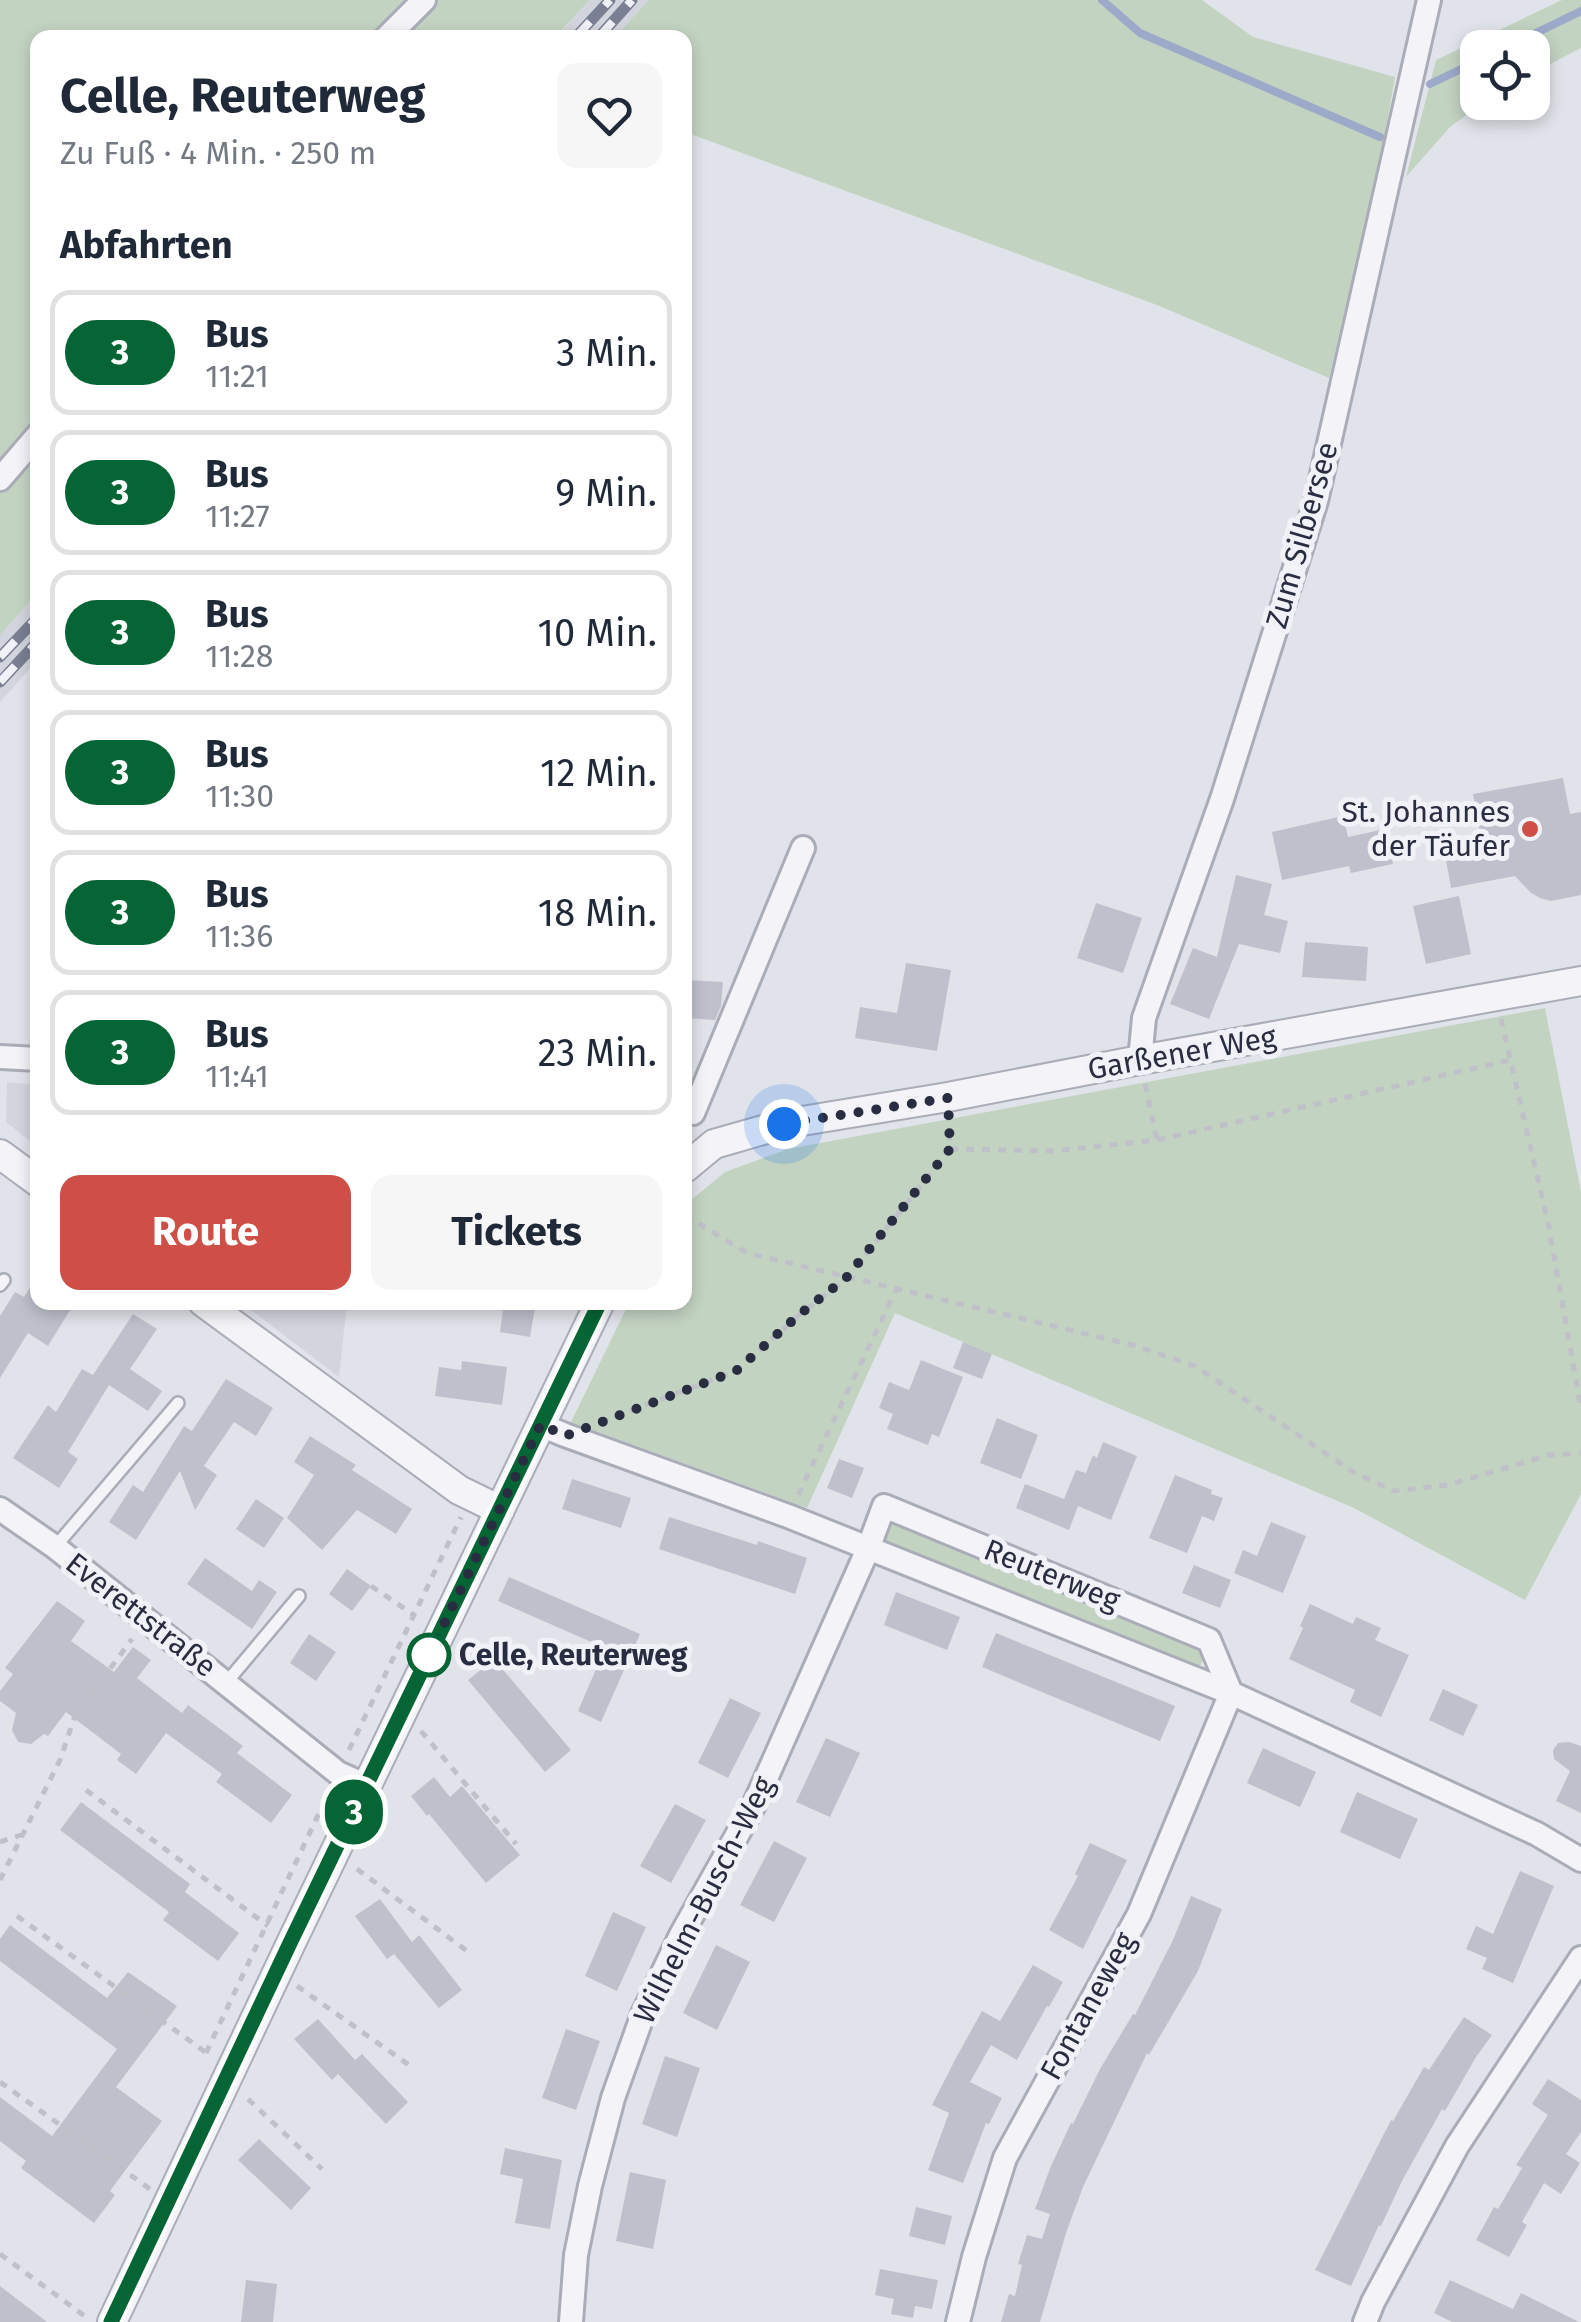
<!DOCTYPE html>
<html lang="de">
<head>
<meta charset="utf-8">
<style>
	body { margin:0; font-family:"Fira Sans",sans-serif; background:#f6f6f7; color:#1f2937; height:100vh; display:flex; flex-direction:column; font-size:38px; white-space:nowrap }
	* { box-sizing:border-box; margin:0 }
	p { font-size:32px; color:#747a83 }
	.icon { flex:none; width:55px; height:55px; fill:none; stroke:currentColor; stroke-width:2; stroke-linecap:round; stroke-linejoin:round }
	.map { position:relative; flex:1; overflow:hidden }
	.side { position:absolute; left:30px; top:30px; width:662px; height:1280px; display:flex; flex-direction:column; background:#fff; border-radius:20px; box-shadow:0 5px 15px #0003 }
	.side>* { flex:none }
	.badge { padding:0 20px; border-radius:32px; font-size:35px; line-height:65px }
	.tools { position:absolute; left:1460px; top:30px; display:grid; gap:20px }
	.tools a { display:grid; place-items:center; width:90px; height:90px; border-radius:20px; background:#fff; box-shadow:0 5px 15px #0003; font-size:50px }
	.you { position:absolute; width:50px; height:50px; margin:-25px; border:8px solid #fff; border-radius:50%; background:#1a73e8; box-shadow:0 0 0 15px #1a73e833 }
	.map>.badge { position:absolute; translate:-50% -50%; box-shadow:0 0 0 5px #fff }
	h2 { padding:0 30px; font-size:38px; line-height:90px }
	.round { display:grid; place-items:center; flex:none; width:105px; height:105px; border-radius:20px; background:#f6f6f7 }
	.summary { display:flex; align-items:center; justify-content:space-between; height:170px; padding:0 30px }
	h1 { font-size:48px; font-weight:700; line-height:75px }
	.button { display:flex; gap:20px; margin-top:auto; padding:20px 30px }
	.button a { flex:1; height:115px; border-radius:20px; background:#cd4f47; color:#fff; font-size:40px; font-weight:700; line-height:115px; text-align:center }
	.button a+a { background:#f6f6f7; color:#1f2937 }
	ul { padding:0; list-style:none }
	li { display:flex; align-items:center; gap:30px; height:125px; margin:0 20px 15px; padding:0 10px; border:5px solid #e0e1e3; border-radius:20px }
	li div { flex:1 }
	li b { display:block; font-size:38px }
	li em { font-style:normal }
	li .badge { min-width:110px; font-weight:700; text-align:center }
	.map>svg:first-child { display:block }
	.built { fill:#d3d5de }
	.green { fill:#c3d3c2 }
	.lines { fill:none; stroke-linecap:round; stroke-linejoin:round }
	.stream { stroke:#9ca9c9; stroke-width:8 }
	.building { fill:#bec1cc }
	.service-casing { stroke:#aaacb7; stroke-width:16 }
	.minor-casing { stroke:#aaacb7; stroke-width:28 }
	.tertiary-casing { stroke:#aaacb7; stroke-width:32 }
	.path { stroke:#bfc0c8; stroke-width:5; stroke-dasharray:8 8; stroke-linecap:butt }
	.service { stroke:#f4f4f8; stroke-width:11 }
	.minor { stroke:#f4f4f8; stroke-width:22 }
	.tertiary { stroke:#f4f4f8; stroke-width:28 }
	.rail-casing { stroke:#7a7f93; stroke-width:11 }
	.rail { stroke:#f1f2f7; stroke-width:8; stroke-dasharray:22; stroke-linecap:butt }
	.line-casing { stroke:#fff; stroke-width:22 }
	.line { stroke:#066534; stroke-width:15 }
	.walk { stroke:#292d41; stroke-width:10; stroke-dasharray:0 18 }
	.poi-dot { fill:#cd4f47; stroke:#f1f2f7; stroke-width:4 }
	.stop-dot { fill:#fff; stroke:#066534; stroke-width:5 }
	.labels { text-anchor:middle; stroke-width:10; stroke-linejoin:round; paint-order:stroke }
	.street-label { font-size:30px; fill:#292d41; stroke:#f1f2f7 }
	.poi-label { font-size:30px; fill:#292d41; stroke:#f1f2f7; text-anchor:end }
	.stop-label { font-size:30px; font-weight:bold; fill:#292d41; stroke:#f1f2f7; text-anchor:start }
</style>
</head>
<body>
<div class="map">
<svg width="1581" height="2322" viewBox="0 0 1581 2322">
	<rect width="100%" height="100%" fill="#e1e3ea"/>
	<path class="built" d="M590,0H652L617,37L555,38Z
		M37,594V661L0,702V635Z
		M7,1082L37,1085V1147L6,1122Z
		M242,1303H347L339,1377Z"/>
	<path class="green" d="M0,0H590L555,37L38,38L37,594L0,635Z
		M649,0H1202L1253,37L1395,77L1380,163L1329,378L1157,305L685,132V38L615,37Z
		M1562,0H1581V48L1533,73L1532,48H1478V102L1483,103L1450,127L1406,177L1436,60Z
		M1545,1008L1581,1192V1494L1525,1600L1354,1508L895,1313L807,1508L571,1422L629,1303L685,1302V1205L725,1172L788,1149Z
		M893,1521L1207,1649L1199,1669L885,1542Z"/>
	<g class="lines">
		<path class="stream" d="M1102,0L1140,33L1380,137
			M1505,48L1581,11
			M1430,84L1478,61"/>
	</g>
	<path class="building" d="M1563,778L1570,814L1581,812V895L1551,901L1540,898L1531,893L1515,876L1451,888L1444,849L1482,842L1473,794Z
		M1343,816L1348,837L1385,829L1393,864L1351,873L1349,866L1282,880L1272,832Z
		M1236,875L1272,884L1264,915L1288,921L1280,953L1239,944L1209,1019L1170,1004L1193,948L1217,957Z
		M1459,896L1471,954L1426,964L1413,906Z
		M1096,903L1142,918L1123,973L1077,958Z
		M1305,942L1368,947L1366,981L1302,977Z
		M906,963L951,970L937,1051L855,1038L860,1007L897,1013Z
		M685,980L723,982L721,1006L715,1020L685,1018Z
		M38,1275V1302H75L48,1346L28,1333L0,1378V1316L15,1292L24,1297Z
		M504,1302H536L530,1337L500,1332Z
		M133,1314L157,1329L130,1369L162,1391L148,1411L109,1385L68,1452L78,1459L59,1488L13,1458L48,1405L56,1412L82,1369L93,1375Z
		M963,1342L992,1354L982,1379L953,1368Z
		M921,1360L963,1377L939,1437L932,1434L928,1445L887,1429L893,1414L879,1408L889,1382L909,1390Z
		M462,1361L507,1367L502,1405L435,1396L439,1367L461,1370Z
		M226,1379L273,1408L256,1436L234,1422L204,1466L217,1475L195,1510L180,1471L136,1540L109,1522L133,1485L143,1492L184,1426L192,1431Z
		M997,1418L1038,1435L1021,1479L980,1463Z
		M310,1436L356,1465L352,1470L412,1509L396,1534L357,1510L322,1550L287,1518L314,1475L294,1462Z
		M1103,1442L1137,1456L1111,1520L1078,1506L1069,1530L1016,1508L1025,1484L1064,1499L1076,1470L1086,1473L1093,1455L1097,1458Z
		M839,1459L864,1468L852,1498L827,1488Z
		M1175,1475L1212,1490L1211,1494L1223,1498L1214,1521L1202,1516L1187,1553L1149,1538Z
		M572,1479L631,1498L621,1528L562,1509Z
		M256,1499L284,1518L264,1548L236,1529Z
		M669,1517L757,1545L758,1541L807,1558L795,1594L659,1549Z
		M1271,1522L1306,1536L1283,1593L1234,1573L1243,1550L1257,1556Z
		M205,1558L252,1591L259,1580L277,1592L252,1629L187,1584Z
		M1194,1565L1231,1580L1220,1608L1182,1593Z
		M347,1569L371,1586L352,1611L329,1594Z
		M509,1577L640,1634L601,1722L578,1711L605,1648L498,1601Z
		M896,1592L960,1617L947,1650L884,1625Z
		M57,1601L85,1621L71,1641L114,1672L133,1647L151,1660L137,1678L182,1713L188,1705L243,1746L237,1753L292,1795L271,1823L216,1782L222,1774L166,1733L136,1774L117,1760L121,1754L66,1712L48,1736L44,1734L31,1744L18,1742L12,1730L16,1713L0,1701V1691L13,1674L5,1668Z
		M1310,1604L1353,1624L1356,1617L1381,1628L1375,1640L1409,1655L1381,1717L1350,1702L1355,1690L1289,1659L1303,1628L1300,1626Z
		M996,1633L1175,1706L1160,1741L982,1667Z
		M309,1634L336,1652L316,1681L290,1663Z
		M494,1659L571,1750L545,1772L468,1680Z
		M1443,1689L1478,1705L1463,1736L1429,1720Z
		M730,1698L761,1713L728,1778L698,1763Z
		M826,1738L860,1753L830,1817L796,1802Z
		M1569,1742L1581,1746V1813L1556,1801L1570,1771L1554,1759L1553,1750L1558,1743Z
		M1263,1748L1316,1772L1300,1807L1247,1783Z
		M434,1777L450,1797L462,1786L520,1855L486,1883L429,1814L427,1816L411,1796Z
		M1357,1792L1418,1819L1400,1859L1340,1832Z
		M81,1802L190,1884L185,1892L239,1933L218,1961L163,1920L169,1912L60,1830Z
		M675,1804L706,1820L671,1883L640,1866Z
		M774,1841L807,1858L774,1922L740,1905Z
		M1090,1843L1127,1860L1083,1949L1049,1930L1078,1876L1075,1874Z
		M1520,1871L1554,1886L1513,1983L1482,1969L1487,1958L1466,1949L1476,1926L1493,1934Z
		M1191,1896L1222,1909L1198,1971L1149,2055L1147,2053L1083,2187L1066,2233L1040,2322H1001L1009,2294L1015,2296L1022,2265L1018,2264L1027,2235L1042,2239L1050,2214L1035,2209L1051,2166L1071,2123L1073,2124L1100,2069L1133,2014L1135,2015L1173,1940Z
		M380,1899L412,1942L419,1935L462,1990L439,2008L394,1954L387,1959L355,1916Z
		M613,1912L646,1927L617,1991L585,1976Z
		M10,1925L107,1998L128,1972L177,2006L116,2087L162,2121L110,2191L115,2195L94,2223L21,2168L26,2161L0,2141V2097L52,2136L117,2049L0,1961V1939Z
		M716,1945L750,1962L717,2030L683,2013Z
		M1033,1965L1063,1982L1049,2007L1047,2006L1017,2060L991,2045L970,2082L1002,2098L989,2124L986,2123L963,2183L928,2170L949,2113L932,2105L956,2058L982,2011L1000,2021Z
		M1464,2017L1492,2035L1476,2057L1445,2111L1442,2109L1402,2181L1381,2226L1379,2225L1351,2286L1315,2270L1391,2120L1393,2121L1424,2067L1429,2070Z
		M318,2019L355,2060L362,2054L408,2102L386,2124L338,2074L332,2080L294,2039Z
		M566,2029L600,2041L576,2110L542,2098Z
		M665,2056L700,2068L677,2137L642,2124Z
		M1548,2079L1581,2100V2132L1566,2154L1580,2163L1561,2194L1544,2183L1522,2222L1527,2225L1509,2257L1476,2240L1494,2207L1498,2209L1522,2168L1516,2165L1548,2115L1532,2104Z
		M259,2139L311,2188L291,2210L238,2160Z
		M505,2148L562,2160L550,2229L515,2223L523,2179L500,2174Z
		M630,2172L666,2180L653,2249L616,2241Z
		M916,2207L952,2216L945,2245L909,2236Z
		M880,2269L938,2280L932,2309L915,2306L913,2318L891,2314L894,2299L875,2295Z
		M246,2280L277,2284L273,2322H241Z
		M1450,2280L1513,2309L1521,2293L1579,2322H1452L1434,2313Z
		M0,2286L47,2322H0Z"/>
	<g class="lines">
		<defs>
			<path id="service" d="M0,1285L4,1280
				M55,1547L178,1403
				M226,1683L299,1596"/>
			<path id="minor" d="M386,38L424,0
				M0,479L38,435
				M0,1057L38,1059
				M1140,1060L1144,1018L1222,799L1316,501L1429,0
				M693,1113L803,848
				M541,1425L565,1435L788,1516L1231,1693L1537,1834L1581,1860
				M0,1509L55,1547L338,1773L367,1786
				M571,2322L576,2255L590,2186L613,2098L643,2014L681,1935L755,1803L868,1549L884,1506L1209,1640L1231,1693L1139,1914L1005,2158L974,2257L958,2322
				M1365,2322L1373,2302L1457,2146L1581,1958"/>
			<path id="tertiary" d="M0,1154L38,1182
				M685,1168L714,1144L784,1124L948,1097L1140,1060L1581,981
				M203,1302L459,1490L500,1510
				M112,2322L291,1943L600,1302"/>
		</defs>
		<use href="#service" class="service-casing"/>
		<use href="#minor" class="minor-casing"/>
		<use href="#tertiary" class="tertiary-casing"/>
		<path class="path" d="M1501,1019L1548,1223L1581,1408
			M1145,1084L1157,1140
			M950,1149L1053,1151L1157,1140L1511,1060
			M685,1215L747,1253L1133,1345L1195,1366L1355,1473L1394,1491L1448,1485L1549,1455L1581,1453
			M600,1422L736,1371L800,1314L846,1279L950,1149L949,1125
			M798,1495L896,1290
			M371,1586L414,1615
			M421,1731L516,1844
			M349,1750L461,1517
			M86,1790L268,1926
			M0,1842L21,1835
			M357,1869L467,1951
			M0,1880L60,1760L75,1716L132,1639
			M17,1916L208,2054
			M297,1986L409,2065
			M206,2053L329,1792
			M0,2082L150,2189
			M248,2099L322,2169
			M0,2254L86,2317"/>
		<use href="#service" class="service"/>
		<use href="#minor" class="minor"/>
		<use href="#tertiary" class="tertiary"/>
		<defs>
			<path id="rail" d="M575,38L610,0
				M598,38L632,0
				M0,657L38,617
				M0,682L38,641"/>
		</defs>
		<use href="#rail" class="rail-casing"/>
		<use href="#rail" class="rail"/>
	</g>
	<g class="lines">
		<defs>
			<path id="line" d="M111,2322L290,1943L600,1302"/>
		</defs>
		<use href="#line" class="line-casing"/>
		<use href="#line" class="line"/>
		<path class="walk" d="M429,1655L541,1424L565,1436L736,1371L800,1314L846,1278L950,1149L948,1098L784,1124"/>
	</g>
	<circle class="poi-dot" cx="1530" cy="829" r="10"/>
	<circle class="stop-dot" cx="429" cy="1655" r="20"/>
	<g class="labels">
		<g class="street-label">
			<text transform="translate(1302 535) rotate(-74)" y="10">Zum Silbersee</text>
			<text transform="translate(1182 1053) rotate(-10)" y="10">Garßener Weg</text>
			<text transform="translate(1052 1575) rotate(22)" y="10">Reuterweg</text>
			<text transform="translate(141 1615) rotate(38)" y="10">Everettstraße</text>
			<text transform="translate(704 1900) rotate(-63)" y="10">Wilhelm-Busch-Weg</text>
			<text transform="translate(1088 2006) rotate(-61)" y="10">Fontaneweg</text>
		</g>
		<g class="poi-label">
			<text x="1510" y="822">St. Johannes<tspan x="1510" dy="34">der Täufer</tspan></text>
		</g>
		<g class="stop-label">
			<text x="459" y="1665">Celle, Reuterweg</text>
		</g>
	</g>
</svg>
<div class="tools">
<a><svg class="icon" aria-label="locate" viewBox="0 0 24 24"><circle cx="12" cy="12" r="6"/><path d="M12 2v4M12 18v4M2 12h4M18 12h4"/></svg></a>
</div>
<div class="you" style="left:784px;top:1124px"></div>
<b class="badge" style="left:354px;top:1812px;background:#066534;color:#fff">3</b>
<section class="side">
<div class="summary"><div><h1>Celle, Reuterweg</h1><p>Zu Fuß · 4 Min. · 250 m</p></div><a class="round"><svg class="icon" aria-label="heart" viewBox="0 0 24 24"><path d="M12 20l-8-8c-3-5 5-10 8-4 3-6 11-1 8 4z"/></svg></a></div>
<h2>Abfahrten</h2>
<ul>
<li><span class="badge" style="background:#066534;color:#fff">3</span><div><b>Bus</b><p>11:21</p></div><em>3 Min.</em></li>
<li><span class="badge" style="background:#066534;color:#fff">3</span><div><b>Bus</b><p>11:27</p></div><em>9 Min.</em></li>
<li><span class="badge" style="background:#066534;color:#fff">3</span><div><b>Bus</b><p>11:28</p></div><em>10 Min.</em></li>
<li><span class="badge" style="background:#066534;color:#fff">3</span><div><b>Bus</b><p>11:30</p></div><em>12 Min.</em></li>
<li><span class="badge" style="background:#066534;color:#fff">3</span><div><b>Bus</b><p>11:36</p></div><em>18 Min.</em></li>
<li><span class="badge" style="background:#066534;color:#fff">3</span><div><b>Bus</b><p>11:41</p></div><em>23 Min.</em></li>
</ul>
<div class="button"><a>Route</a><a>Tickets</a></div>
</section>
</div>
</body>
</html>
